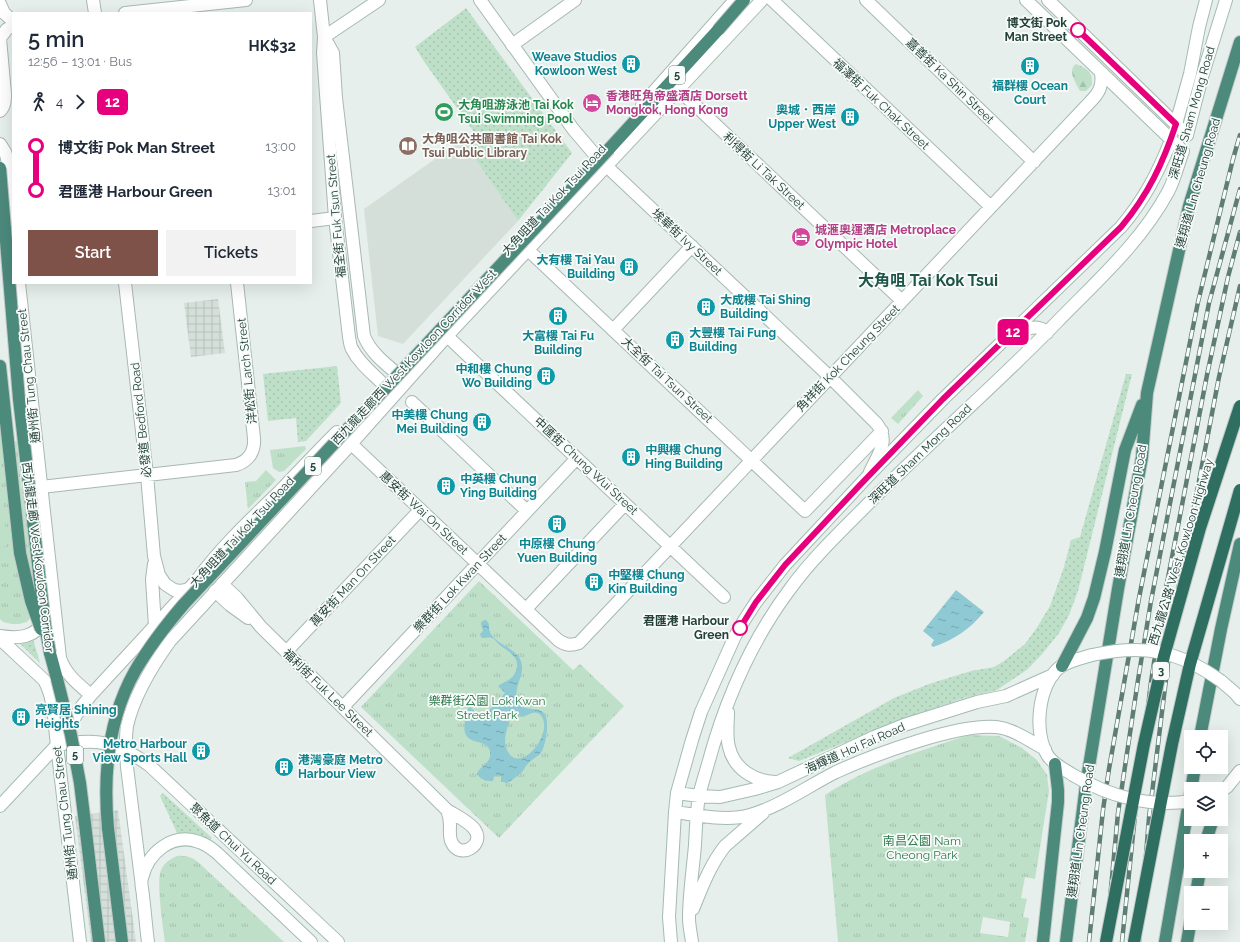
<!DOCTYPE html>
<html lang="en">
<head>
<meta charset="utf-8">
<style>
	body { margin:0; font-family:Raleway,"Noto Sans TC",sans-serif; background:#f2f2f3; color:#1f2937; height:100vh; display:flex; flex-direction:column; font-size:15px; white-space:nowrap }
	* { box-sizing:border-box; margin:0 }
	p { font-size:13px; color:#747a83 }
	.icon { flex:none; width:22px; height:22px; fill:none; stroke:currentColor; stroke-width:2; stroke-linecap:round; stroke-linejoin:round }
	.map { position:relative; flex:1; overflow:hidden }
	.details { position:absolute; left:12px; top:12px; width:300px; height:272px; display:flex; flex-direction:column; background:#fff; border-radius:0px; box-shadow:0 4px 16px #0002 }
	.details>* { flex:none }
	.badge { padding:0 8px; border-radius:6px; font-size:14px; line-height:26px }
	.tools { position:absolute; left:1184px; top:730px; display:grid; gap:8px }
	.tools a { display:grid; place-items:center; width:44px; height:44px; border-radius:0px; background:#fff; box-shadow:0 4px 16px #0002; font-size:20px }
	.map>.badge { position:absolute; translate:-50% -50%; box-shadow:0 0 0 2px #fff }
	.legs { display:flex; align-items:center; gap:6px; height:44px; padding:0 16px; font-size:13px }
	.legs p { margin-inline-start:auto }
	.headline { display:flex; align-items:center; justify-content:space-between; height:68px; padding:0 16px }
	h1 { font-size:22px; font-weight:600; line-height:30px }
	.button { display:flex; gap:8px; margin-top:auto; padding:8px 16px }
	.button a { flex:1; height:46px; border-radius:0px; background:#7f5249; color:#fff; font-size:16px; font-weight:600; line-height:46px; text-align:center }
	.button a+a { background:#f2f2f3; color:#1f2937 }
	ul { padding:0 16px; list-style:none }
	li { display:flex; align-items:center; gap:14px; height:44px; font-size:15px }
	li i { display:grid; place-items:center; width:6px; height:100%; margin:0 5px; background:currentColor }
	li i::after { content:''; width:10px; height:10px; margin:-5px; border:3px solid; border-radius:50%; background:#fff }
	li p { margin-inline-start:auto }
	li:first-child i { background:linear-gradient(#0000 50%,currentColor 0) }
	li:last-child i { background:linear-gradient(currentColor 50%,#0000 0) }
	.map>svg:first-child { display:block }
	.built { fill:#d4dfda }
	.industrial { fill:url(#industrial-grid) }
	.grass { fill:url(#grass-dots) }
	.forest { fill:url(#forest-firs) }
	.park { fill:url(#park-tufts); fill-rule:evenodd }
	.pitch { fill:#bfe0c8 }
	.water { fill:url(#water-ripples); fill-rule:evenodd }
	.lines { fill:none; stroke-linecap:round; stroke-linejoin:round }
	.minor-casing { stroke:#a8b8b2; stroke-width:14 }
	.tertiary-casing { stroke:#a8b8b2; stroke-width:14 }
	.secondary-casing { stroke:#a4bbb3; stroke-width:14 }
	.trunk-casing { stroke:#c2cac8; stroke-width:14 }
	.minor { stroke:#fff; stroke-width:12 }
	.tertiary { stroke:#fff; stroke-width:12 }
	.secondary { stroke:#fff; stroke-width:12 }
	.trunk { stroke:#4c8a7c; stroke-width:12 }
	.rail-casing { stroke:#5f7d75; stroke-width:4.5 }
	.rail { stroke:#f7fbf9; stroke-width:3; stroke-dasharray:9; stroke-linecap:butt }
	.secondary-bridge-casing { stroke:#a4bbb3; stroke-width:14; stroke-linecap:butt }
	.trunk-bridge-casing { stroke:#c2cac8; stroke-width:14; stroke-linecap:butt }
	.motorway-bridge-casing { stroke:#c2cac8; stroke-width:14; stroke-linecap:butt }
	.secondary-bridge { stroke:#fff; stroke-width:12 }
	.trunk-bridge { stroke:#4c8a7c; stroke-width:12 }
	.motorway-bridge { stroke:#2f6f62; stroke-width:12 }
	.line-1-casing { stroke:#fff; stroke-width:9 }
	.line-1 { stroke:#e6007e; stroke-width:6 }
	.stop-1-dot { fill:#fff; stroke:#e6007e; stroke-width:2 }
	.labels { text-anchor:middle; stroke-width:3.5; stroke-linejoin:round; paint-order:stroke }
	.shield { fill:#f7fbf9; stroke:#637a73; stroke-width:1 }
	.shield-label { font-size:11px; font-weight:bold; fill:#24423a }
	.stop-label { font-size:12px; font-weight:bold; fill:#24423a; stroke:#f7fbf9; text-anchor:end }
	.culture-label { font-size:12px; font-weight:bold; fill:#0d838f; stroke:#f7fbf9; text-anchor:start }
	.street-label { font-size:12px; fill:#24423a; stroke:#f7fbf9 }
	.hotel-label { font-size:12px; font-weight:bold; fill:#b23c85; stroke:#f7fbf9; text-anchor:start }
	.leisure-label { font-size:12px; font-weight:bold; fill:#27864d; stroke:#f7fbf9; text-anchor:start }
	.education-label { font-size:12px; font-weight:bold; fill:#785e54; stroke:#f7fbf9; text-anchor:start }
	.park-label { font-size:12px; fill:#2d7a4b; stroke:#f7fbf9 }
	.district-label { font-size:16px; font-weight:bold; fill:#1f5548; stroke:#f7fbf9 }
</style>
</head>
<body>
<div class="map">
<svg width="1240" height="942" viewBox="0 0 1240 942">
	<defs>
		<pattern id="industrial-grid" width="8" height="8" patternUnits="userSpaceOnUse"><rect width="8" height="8" fill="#d4dfda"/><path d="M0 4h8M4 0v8" fill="none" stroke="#b6c1bc"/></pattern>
		<pattern id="grass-dots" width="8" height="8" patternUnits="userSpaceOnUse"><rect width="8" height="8" fill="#bfe0c8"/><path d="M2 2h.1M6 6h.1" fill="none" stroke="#a4c1ad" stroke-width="1.8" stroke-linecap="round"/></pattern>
		<pattern id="forest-firs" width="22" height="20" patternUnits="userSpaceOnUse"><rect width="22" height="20" fill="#bfe0c8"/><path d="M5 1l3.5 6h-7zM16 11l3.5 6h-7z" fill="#a4c1ad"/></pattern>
		<pattern id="park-tufts" width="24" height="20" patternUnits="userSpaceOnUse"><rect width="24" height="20" fill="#bfe0c8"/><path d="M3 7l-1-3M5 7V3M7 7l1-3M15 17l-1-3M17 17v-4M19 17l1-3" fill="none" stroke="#a4c1ad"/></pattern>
		<pattern id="water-ripples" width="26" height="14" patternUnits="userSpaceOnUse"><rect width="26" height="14" fill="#8ec9d4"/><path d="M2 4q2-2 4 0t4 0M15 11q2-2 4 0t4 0" fill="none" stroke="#74a5ad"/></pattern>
	</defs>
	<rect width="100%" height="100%" fill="#e6efeb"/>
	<path class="built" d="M462,140L518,221L403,344L378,336L364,209Z"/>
	<path class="industrial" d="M218,299L225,353L191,357L184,303Z
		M118,810L136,942H91L75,816Z"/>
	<path class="grass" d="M466,8L572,153L518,221L462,140L474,132L423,60L415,47Z
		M337,366L341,403L306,441L298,442L296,418L268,421L263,374Z
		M1126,374H1132L1078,591L1069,615L1059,633L1043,653L1028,669L997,690L964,698L906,718L799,761L788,758L894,698L929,684L971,671L994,667L1004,661L1025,644L1036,629L1050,606L1064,567L1071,540L1080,537Z
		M33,639L40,663L17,641Z
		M163,793L212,838L209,841L193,833H177L160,796Z"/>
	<path class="forest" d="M1076,64C1088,69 1093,72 1092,85L1086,91H1080C1076,83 1067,70 1076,64Z"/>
	<path class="park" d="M918,390L923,396L898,424L891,418Z
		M0,399L5,440L17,441L21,485L25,497L41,599L33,615L27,622L19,624H12L3,622L0,619Z
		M305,446L306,449L284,471L279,472L273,468L270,450Z
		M266,470L276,480L248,509L245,482L256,481Z
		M479,581L573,670L580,664L624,706L499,838L361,707Z
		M969,735L999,736L1022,748L1037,760L1047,775L1049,791L1035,879L1025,877L1021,898L1027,899L1023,917L1029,918L1025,942H838L825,795C869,766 919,751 969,735ZM983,917L1010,922L1008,937L980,933Z
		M177,856C185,855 192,857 198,862L284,942H165C163,927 156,882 161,870C164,863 170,859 177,856Z"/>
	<path class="pitch" d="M0,473L7,546L0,547Z
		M250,925L268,942H234Z"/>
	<path class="water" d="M956,590L984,612C970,629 954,640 933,647L931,645L934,640L923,631Z
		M486,620L489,624C487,643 513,645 520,659C528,674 510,689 519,703C525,712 536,706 544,713C550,720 546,743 542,751C540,755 534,758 531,761C527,764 525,767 523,771C518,776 512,780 506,784L505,782H501V776H494L493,781C486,781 481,780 477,774C480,766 489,764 490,756C492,738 472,746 466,735C462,728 467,720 464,713L470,707L482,718L505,693L498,686C504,681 511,681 515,673C522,659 511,653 501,646C498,644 496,640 492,638C489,637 486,638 483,638L481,637L480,634L483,631C482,626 478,621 486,620ZM514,709C516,711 517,715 520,716C527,719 535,706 542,717C553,735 519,776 507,750C501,736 511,724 511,711Z"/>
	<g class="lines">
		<defs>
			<path id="minor" d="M93,0L95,13
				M379,0L324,37L333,53L336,98L364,336C370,351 382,361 394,371
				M772,0L991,207
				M866,0L1034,162
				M1048,0L1187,135
				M0,4L4,13L13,21
				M125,13L246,0
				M512,45L575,0
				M679,90L902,301
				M0,111C5,106 5,100 5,94L0,38L7,29L13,26
				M600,160L830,377L877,424C890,442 878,454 870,472
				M311,221L335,218
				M528,250L805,511L882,431
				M125,283L147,475L154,556L159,575L165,584L174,590L180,591L189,589
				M613,330L692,246
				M447,336L724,597
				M412,402L527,511
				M344,437L558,640C565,645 570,646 579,643L1090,102C1099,93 1103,86 1101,73
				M41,487L236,465C249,461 255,451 254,438L237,283
				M154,564L152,579L155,626
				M222,584L237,598L261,627L447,810C455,815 470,822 475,830C485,845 460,860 452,843C449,838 450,831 450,825C450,820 449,815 447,810
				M215,591L230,605L248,618
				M526,609L625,504
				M0,639L44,680C55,699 54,724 57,745
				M286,652L420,510
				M343,707L577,458"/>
			<path id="tertiary" d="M320,0L324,37L323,53L335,218L349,337C350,341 350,346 352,349C359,363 372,373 382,383
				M480,0L573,129L596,156
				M642,105L735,0
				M0,144L5,152L7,158L13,220
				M19,283L60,658C66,675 78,684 91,695
				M0,636C19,639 34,638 46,620
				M57,745L82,706L91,695L197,580C221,547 251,519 280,491C299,471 318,451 337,432
				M141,879L127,767C126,753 125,739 127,726C134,695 152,666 170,641L351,444L447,336L762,0"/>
			<path id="secondary" d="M1176,124L1190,74L1199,27L1206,0
				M1187,135L1202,77L1226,0
				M1013,335C1025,330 1037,322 1047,333
				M1221,681L1235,693L1240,699
				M728,712C728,723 726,736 729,747C734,769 754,781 775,782
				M57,745C97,738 115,741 149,765L338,942
				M57,745L80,942
				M1073,775C1064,769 1054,765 1048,756C1033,733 1038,684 1060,667C1068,661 1082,658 1092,655
				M1221,791L1227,787L1240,771
				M677,793L699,796L720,797L755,789L778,782L874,737L904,725L977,702L1006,696L1053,675
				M0,806L57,745
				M675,812C699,815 726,822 750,815C781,806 808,786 836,772C871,756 965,720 1002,728C1017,731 1031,742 1045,749
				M693,909C702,887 710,865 725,846L763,813
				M148,942C146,927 145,912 143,896C143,891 140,883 142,878C148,853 172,832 199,842C206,844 211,848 217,853L311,942
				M671,942L669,917L675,812L677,793L692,740L701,712L735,636L745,619L756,602L785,565L869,475L943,399L1121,227C1144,200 1158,173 1171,140
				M692,942C691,934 689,926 689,918C689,894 693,869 695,845C696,829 696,813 699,797C701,786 705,775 708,764C725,701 751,641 790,589C811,560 837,535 862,510C926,445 995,386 1058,321C1097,281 1141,242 1168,192C1175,179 1178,164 1183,151L1026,0"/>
			<path id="trunk" d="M609,149L718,30
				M0,366L20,553
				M50,653L57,679
				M1062,666L1087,618L1094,598L1105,552L1125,450L1142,405
				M1200,737L1221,629L1240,544
				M1221,794L1222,790
				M108,828L122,942
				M86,832L99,942
				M1206,841L1213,819
				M1196,893L1200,871
				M1043,942L1058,802V790L1055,764
				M1066,942L1086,785L1118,589L1142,457L1147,393L1189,206L1240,42
				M1165,942L1195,767
				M1187,942L1191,919"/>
		</defs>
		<use href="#minor" class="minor-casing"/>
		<use href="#tertiary" class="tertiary-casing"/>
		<use href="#secondary" class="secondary-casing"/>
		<use href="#trunk" class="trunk-casing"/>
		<use href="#minor" class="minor"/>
		<use href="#tertiary" class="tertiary"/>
		<use href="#secondary" class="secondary"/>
		<use href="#trunk" class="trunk"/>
		<defs>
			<path id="rail" d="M1089,942L1103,810L1109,769L1139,598L1198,302L1233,159L1240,135
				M1106,942L1118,813L1138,680L1151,601L1209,303L1240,189
				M1122,942L1135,815L1151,682L1163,604L1207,375L1228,277L1240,232
				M1139,942L1149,818L1175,606L1219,377L1240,286"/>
		</defs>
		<use href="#rail" class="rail-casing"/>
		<use href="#rail" class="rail"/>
		<defs>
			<path id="secondary-bridge" d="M1092,655C1143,644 1178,650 1221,681
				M1073,775C1108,796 1150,808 1191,801"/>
			<path id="trunk-bridge" d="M718,30L744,0
				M0,168L19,399L45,625L50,653
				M20,553L31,601L41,629
				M57,679L71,735L80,783L86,832
				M108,828C103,774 108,719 135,671C149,647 166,625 184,604L609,149"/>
			<path id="motorway-bridge" d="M1106,942L1144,744L1164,656L1200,528L1240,406
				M1134,942L1172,744L1190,664L1240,490"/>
		</defs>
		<use href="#secondary-bridge" class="secondary-bridge-casing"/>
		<use href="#trunk-bridge" class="trunk-bridge-casing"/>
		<use href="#motorway-bridge" class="motorway-bridge-casing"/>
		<use href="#secondary-bridge" class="secondary-bridge"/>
		<use href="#trunk-bridge" class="trunk-bridge"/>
		<use href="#motorway-bridge" class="motorway-bridge"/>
	</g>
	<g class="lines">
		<defs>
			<path id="line-1" d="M740,628L756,602L785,565L859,486L943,399L1121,227C1148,195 1163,163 1176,124L1078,30"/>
		</defs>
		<use href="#line-1" class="line-1-casing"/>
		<use href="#line-1" class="line-1"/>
	</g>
	<defs>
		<symbol id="building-disc" viewBox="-11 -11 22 22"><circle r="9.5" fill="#0f9aa8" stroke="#f7fbf9"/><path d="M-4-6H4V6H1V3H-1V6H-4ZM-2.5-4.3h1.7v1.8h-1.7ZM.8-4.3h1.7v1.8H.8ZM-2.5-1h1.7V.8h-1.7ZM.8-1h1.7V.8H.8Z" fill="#fff"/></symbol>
		<symbol id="hotel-disc" viewBox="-11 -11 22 22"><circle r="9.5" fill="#d1479c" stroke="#f7fbf9"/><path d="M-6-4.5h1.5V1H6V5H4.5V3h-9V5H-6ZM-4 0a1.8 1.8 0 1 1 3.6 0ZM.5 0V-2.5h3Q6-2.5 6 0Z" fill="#fff"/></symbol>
		<symbol id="stadium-disc" viewBox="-11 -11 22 22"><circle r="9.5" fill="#2e9e5b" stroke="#f7fbf9"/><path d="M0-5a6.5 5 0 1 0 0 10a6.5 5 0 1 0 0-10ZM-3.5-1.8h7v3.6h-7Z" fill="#fff"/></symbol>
		<symbol id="library-disc" viewBox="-11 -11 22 22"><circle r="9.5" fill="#8d6e63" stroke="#f7fbf9"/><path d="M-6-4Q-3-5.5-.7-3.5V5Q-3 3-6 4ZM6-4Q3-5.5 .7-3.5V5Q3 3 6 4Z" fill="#fff"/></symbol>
	</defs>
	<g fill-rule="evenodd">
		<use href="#building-disc" x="620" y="53" width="22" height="22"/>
		<use href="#building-disc" x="1019" y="55" width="22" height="22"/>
		<use href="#hotel-disc" x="581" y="92" width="22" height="22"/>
		<use href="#stadium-disc" x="433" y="101" width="22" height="22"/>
		<use href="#building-disc" x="839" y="106" width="22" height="22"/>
		<use href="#library-disc" x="397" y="135" width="22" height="22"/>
		<use href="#hotel-disc" x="790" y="226" width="22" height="22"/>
		<use href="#building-disc" x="618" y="256" width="22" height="22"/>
		<use href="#building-disc" x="695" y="296" width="22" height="22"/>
		<use href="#building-disc" x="547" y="305" width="22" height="22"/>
		<use href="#building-disc" x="664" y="329" width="22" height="22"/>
		<use href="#building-disc" x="535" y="365" width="22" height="22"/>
		<use href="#building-disc" x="471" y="411" width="22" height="22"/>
		<use href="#building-disc" x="620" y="446" width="22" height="22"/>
		<use href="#building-disc" x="435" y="475" width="22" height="22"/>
		<use href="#building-disc" x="546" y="513" width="22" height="22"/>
		<use href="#building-disc" x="583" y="571" width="22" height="22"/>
		<use href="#building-disc" x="10" y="706" width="22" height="22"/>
		<use href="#building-disc" x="190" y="740" width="22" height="22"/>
		<use href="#building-disc" x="273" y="756" width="22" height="22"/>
	</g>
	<g class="stop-1-dot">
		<circle cx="1078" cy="30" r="7"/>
		<circle cx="740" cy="628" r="7"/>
	</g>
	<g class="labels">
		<g class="shield">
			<rect x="669" y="66" width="16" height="18" rx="3"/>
			<rect x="305" y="457" width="16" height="18" rx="3"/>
			<rect x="1153" y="662" width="16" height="18" rx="3"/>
			<rect x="67" y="746" width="16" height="18" rx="3"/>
		</g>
		<g class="shield-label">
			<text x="677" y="79">5</text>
			<text x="313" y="470">5</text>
			<text x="1161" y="675">3</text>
			<text x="75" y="759">5</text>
		</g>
		<g class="stop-label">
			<text x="1067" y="27">博文街 Pok<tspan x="1067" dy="14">Man Street</tspan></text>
			<text x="729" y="625">君匯港 Harbour<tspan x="729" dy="14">Green</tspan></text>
		</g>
		<g class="culture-label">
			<text x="617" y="61" text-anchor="end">Weave Studios<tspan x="617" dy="14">Kowloon West</tspan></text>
			<text x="1030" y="90" text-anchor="middle">福群樓 Ocean<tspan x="1030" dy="14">Court</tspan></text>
			<text x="836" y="114" text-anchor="end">奧城．西岸<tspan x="836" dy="14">Upper West</tspan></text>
			<text x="615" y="264" text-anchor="end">大有樓 Tai Yau<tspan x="615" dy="14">Building</tspan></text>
			<text x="720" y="304">大成樓 Tai Shing<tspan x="720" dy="14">Building</tspan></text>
			<text x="689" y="337">大豐樓 Tai Fung<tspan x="689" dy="14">Building</tspan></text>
			<text x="558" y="340" text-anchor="middle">大富樓 Tai Fu<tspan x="558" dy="14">Building</tspan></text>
			<text x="532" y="373" text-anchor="end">中和樓 Chung<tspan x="532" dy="14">Wo Building</tspan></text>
			<text x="468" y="419" text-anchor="end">中美樓 Chung<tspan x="468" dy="14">Mei Building</tspan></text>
			<text x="645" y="454">中興樓 Chung<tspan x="645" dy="14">Hing Building</tspan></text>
			<text x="460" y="483">中英樓 Chung<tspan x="460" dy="14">Ying Building</tspan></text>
			<text x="557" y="548" text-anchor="middle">中原樓 Chung<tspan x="557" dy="14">Yuen Building</tspan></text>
			<text x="608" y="579">中堅樓 Chung<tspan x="608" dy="14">Kin Building</tspan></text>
			<text x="35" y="714">亮賢居 Shining<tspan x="35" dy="14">Heights</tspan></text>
			<text x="187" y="748" text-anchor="end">Metro Harbour<tspan x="187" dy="14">View Sports Hall</tspan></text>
			<text x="298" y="764">港灣豪庭 Metro<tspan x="298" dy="14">Harbour View</tspan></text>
		</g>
		<g class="street-label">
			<text transform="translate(950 81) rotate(44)" y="4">嘉善街 Ka Shin Street</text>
			<text transform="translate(881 104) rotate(43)" y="4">福澤街 Fuk Chak Street</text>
			<text transform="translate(1192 113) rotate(-74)" y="4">深旺道 Sham Mong Road</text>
			<text transform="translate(764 171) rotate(43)" y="4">利得街 Li Tak Street</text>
			<text transform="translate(1198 183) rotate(-74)" y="4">連翔道 Lin Cheung Road</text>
			<text transform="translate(554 200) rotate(-47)" y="4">大角咀道 Tai Kok Tsui Road</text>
			<text transform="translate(336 216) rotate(-95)" y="4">福全街 Fuk Tsun Street</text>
			<text transform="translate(687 242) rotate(43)" y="4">埃華街 Ivy Street</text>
			<text transform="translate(414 357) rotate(-47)" y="4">西九龍走廊西 West Kowloon Corridor West</text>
			<text transform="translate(848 358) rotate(-46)" y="4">角祥街 Kok Cheung Street</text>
			<text transform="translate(247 371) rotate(-96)" y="4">洋松街 Larch Street</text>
			<text transform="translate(29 376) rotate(-96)" y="4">通州街 Tung Chau Street</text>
			<text transform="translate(667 380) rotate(43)" y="4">大全街 Tai Tsun Street</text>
			<text transform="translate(141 420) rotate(-96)" y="4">必發道 Bedford Road</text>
			<text transform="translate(920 454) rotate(-44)" y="4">深旺道 Sham Mong Road</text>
			<text transform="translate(586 466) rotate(43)" y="4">中匯街 Chung Wui Street</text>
			<text transform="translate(1131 511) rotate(-80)" y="4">連翔道 Lin Cheung Road</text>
			<text transform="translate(424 513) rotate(43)" y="4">惠安街 Wai On Street</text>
			<text transform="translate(242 532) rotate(-47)" y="4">大角咀道 Tai Kok Tsui Road</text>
			<text transform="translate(1181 552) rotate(-73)" y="4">西九龍公路 West Kowloon Highway</text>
			<text transform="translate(38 557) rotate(83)" y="4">西九龍走廊 West Kowloon Corridor</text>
			<text transform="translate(353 581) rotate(-47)" y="4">萬安街 Man On Street</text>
			<text transform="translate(460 583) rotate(-47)" y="4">樂群街 Lok Kwan Street</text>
			<text transform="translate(328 693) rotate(44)" y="4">福利街 Fuk Lee Street</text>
			<text transform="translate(855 748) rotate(-24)" y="4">海輝道 Hoi Fai Road</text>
			<text transform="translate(65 813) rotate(-97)" y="4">通州街 Tung Chau Street</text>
			<text transform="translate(1081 831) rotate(-82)" y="4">連翔道 Lin Cheung Road</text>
			<text transform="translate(233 844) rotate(43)" y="4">聚魚道 Chui Yu Road</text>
		</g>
		<g class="hotel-label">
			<text x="606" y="100">香港旺角帝盛酒店 Dorsett<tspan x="606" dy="14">Mongkok, Hong Kong</tspan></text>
			<text x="815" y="234">城滙奧運酒店 Metroplace<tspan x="815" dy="14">Olympic Hotel</tspan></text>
		</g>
		<g class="leisure-label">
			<text x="458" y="109">大角咀游泳池 Tai Kok<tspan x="458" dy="14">Tsui Swimming Pool</tspan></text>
		</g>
		<g class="education-label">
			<text x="422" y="143">大角咀公共圖書館 Tai Kok<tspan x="422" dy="14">Tsui Public Library</tspan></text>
		</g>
		<g class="park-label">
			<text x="487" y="705">樂群街公園 Lok Kwan<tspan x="487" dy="14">Street Park</tspan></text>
			<text x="922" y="845">南昌公園 Nam<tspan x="922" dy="14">Cheong Park</tspan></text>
		</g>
		<g class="district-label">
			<text x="928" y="286">大角咀 Tai Kok Tsui</text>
		</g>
	</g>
</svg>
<div class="tools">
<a><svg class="icon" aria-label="locate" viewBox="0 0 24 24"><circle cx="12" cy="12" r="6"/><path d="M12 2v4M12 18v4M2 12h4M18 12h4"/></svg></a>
<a><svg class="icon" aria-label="layers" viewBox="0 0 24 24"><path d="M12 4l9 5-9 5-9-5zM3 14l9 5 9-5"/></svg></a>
<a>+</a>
<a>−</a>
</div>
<b class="badge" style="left:1013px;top:332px;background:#e6007e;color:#fff">12</b>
<section class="details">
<div class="headline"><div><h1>5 min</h1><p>12:56 – 13:01 · Bus</p></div><b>HK$32</b></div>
<div class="legs"><svg class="icon" aria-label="walk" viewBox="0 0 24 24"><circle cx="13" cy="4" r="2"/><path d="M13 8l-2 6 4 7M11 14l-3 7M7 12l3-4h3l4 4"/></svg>4<svg class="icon" aria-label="forward" viewBox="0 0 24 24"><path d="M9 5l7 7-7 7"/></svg><b class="badge" style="background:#e6007e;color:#fff">12</b></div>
<ul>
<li><i style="color:#e6007e"></i><b>博文街 Pok Man Street</b><p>13:00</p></li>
<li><i style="color:#e6007e"></i><b>君匯港 Harbour Green</b><p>13:01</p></li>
</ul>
<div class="button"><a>Start</a><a>Tickets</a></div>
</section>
</div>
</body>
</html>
